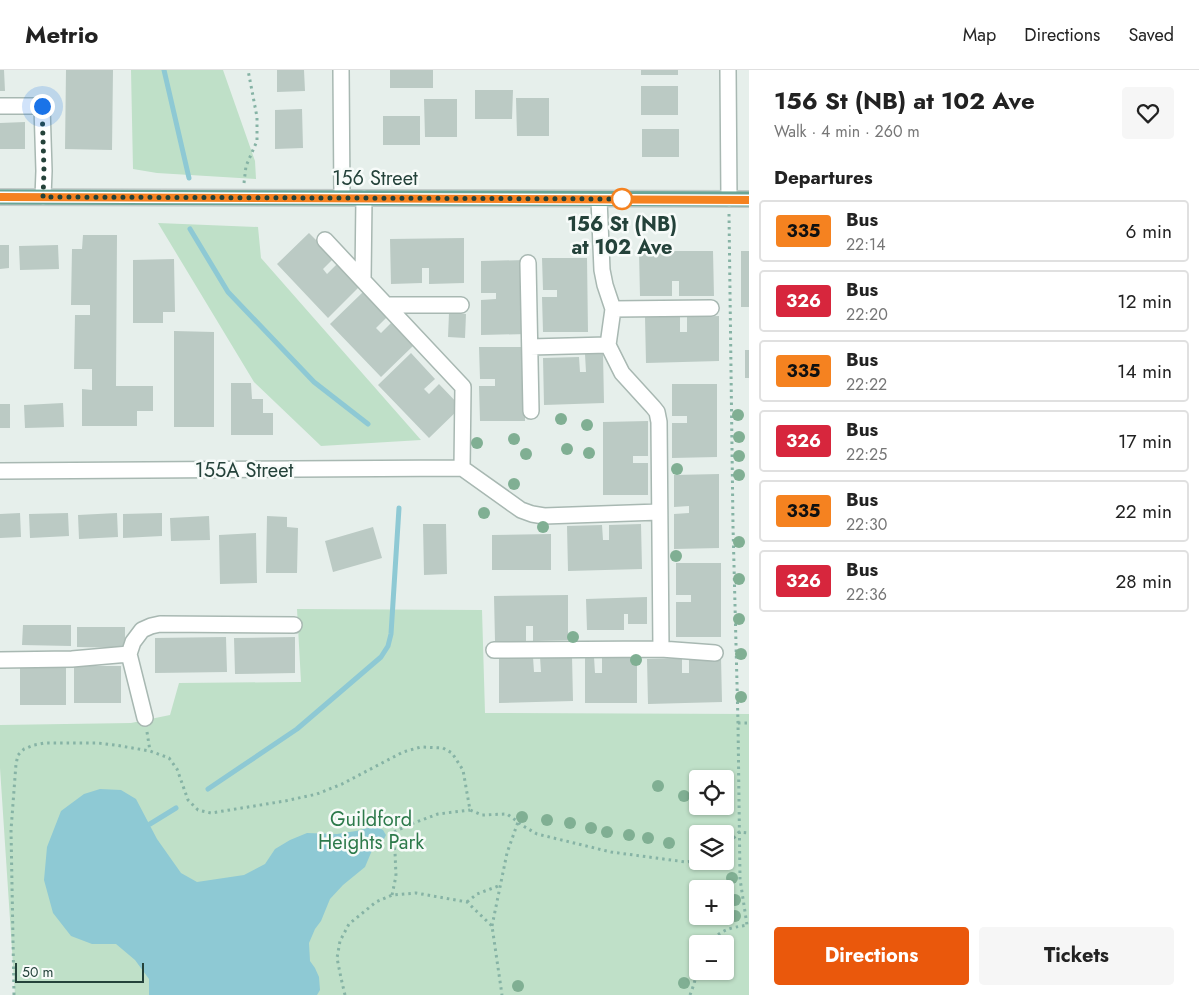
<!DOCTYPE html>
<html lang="en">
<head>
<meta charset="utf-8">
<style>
	body { margin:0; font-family:Jost,sans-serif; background:#f6f6f6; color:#222; height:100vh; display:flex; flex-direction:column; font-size:19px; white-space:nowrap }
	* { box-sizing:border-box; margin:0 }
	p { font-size:16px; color:#767676 }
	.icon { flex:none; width:28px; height:28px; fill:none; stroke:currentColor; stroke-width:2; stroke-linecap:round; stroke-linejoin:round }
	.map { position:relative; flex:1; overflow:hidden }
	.sheet { display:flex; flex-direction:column; background:#fff; width:450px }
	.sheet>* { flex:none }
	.badge { padding:0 10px; border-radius:4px; font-size:18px; line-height:32px }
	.fabs { position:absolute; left:689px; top:700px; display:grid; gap:10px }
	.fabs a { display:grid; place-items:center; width:45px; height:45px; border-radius:5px; background:#fff; box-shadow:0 1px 4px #0004; font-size:25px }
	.scale { position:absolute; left:15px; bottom:12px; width:129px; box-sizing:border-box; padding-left:5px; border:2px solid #24423a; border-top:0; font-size:14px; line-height:18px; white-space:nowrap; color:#24423a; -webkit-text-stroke:4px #f7fbf9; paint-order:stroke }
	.you { position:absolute; width:25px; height:25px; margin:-12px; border:4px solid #fff; border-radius:50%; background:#1a73e8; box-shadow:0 0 0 8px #1a73e833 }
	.map>.badge { position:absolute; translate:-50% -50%; box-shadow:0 0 0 2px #fff }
	h2 { padding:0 25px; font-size:19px; line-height:45px }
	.round { display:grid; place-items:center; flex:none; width:52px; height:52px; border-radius:5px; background:#f6f6f6 }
	.headline { display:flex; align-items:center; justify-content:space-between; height:85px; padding:0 25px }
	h1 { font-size:24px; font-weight:700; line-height:38px }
	.primary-button { display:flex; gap:10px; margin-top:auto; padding:10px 25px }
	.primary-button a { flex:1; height:58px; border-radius:5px; background:#ea580c; color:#fff; font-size:20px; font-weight:700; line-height:58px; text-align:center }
	.primary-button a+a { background:#f6f6f6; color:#222 }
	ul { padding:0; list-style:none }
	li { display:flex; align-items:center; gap:15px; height:62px; margin:0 10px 8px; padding:0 15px; border:2px solid #e0e0e0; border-radius:5px }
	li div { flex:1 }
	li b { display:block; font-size:19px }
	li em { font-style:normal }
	li .badge { min-width:55px; font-weight:700; text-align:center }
	header { display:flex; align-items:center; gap:30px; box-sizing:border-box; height:70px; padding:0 25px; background:#fff; border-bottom:1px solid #e0e0e0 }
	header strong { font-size:24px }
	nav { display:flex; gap:28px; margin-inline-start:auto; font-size:18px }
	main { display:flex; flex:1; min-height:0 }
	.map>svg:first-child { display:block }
	.green { fill:#bfe0c8; fill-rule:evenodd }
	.water { fill:#8ec9d4 }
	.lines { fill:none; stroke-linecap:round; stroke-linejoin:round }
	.stream { stroke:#8ec9d4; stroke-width:5 }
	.building { fill:#bbcac4 }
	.minor-casing { stroke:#a8b8b2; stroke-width:18 }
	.major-casing { stroke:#c2cac8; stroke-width:18 }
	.path { stroke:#86b3a5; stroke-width:3; stroke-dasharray:2.5 4; stroke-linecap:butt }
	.minor { stroke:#fff; stroke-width:15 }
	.major { stroke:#6aa596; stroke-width:15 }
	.tree { fill:#80af93 }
	.line-casing { stroke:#fff; stroke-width:11 }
	.line { stroke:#f58220; stroke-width:8 }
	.walk { stroke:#24423a; stroke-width:5; stroke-dasharray:0 9 }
	.stop-dot { fill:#fff; stroke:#f58220; stroke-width:2.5 }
	.labels { text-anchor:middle; stroke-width:5; stroke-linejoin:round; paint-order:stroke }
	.street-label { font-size:20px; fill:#24423a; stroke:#f7fbf9 }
	.stop-label { font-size:20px; font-weight:bold; fill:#24423a; stroke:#f7fbf9 }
	.park-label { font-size:20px; fill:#2d7a4b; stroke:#f7fbf9 }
</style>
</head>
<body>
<header>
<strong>Metrio</strong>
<nav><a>Map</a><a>Directions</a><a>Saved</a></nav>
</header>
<main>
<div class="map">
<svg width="749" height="925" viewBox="0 0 749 925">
	<rect width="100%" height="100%" fill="#e6efeb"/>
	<path class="green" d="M131,0H223L255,91L256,109L157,103L133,99Z
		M158,153L258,157L261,188L421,370L321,376L254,312Z
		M297,539L482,540L485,643L749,644V925H15L0,698V655L131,653L170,645L179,613L301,612ZM698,709H725V736H698ZM698,764H725V791H698ZM698,819H725V846H698ZM698,874H725V901H698Z"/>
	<path class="water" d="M100,719L121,720L136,729L157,769L181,803L197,812L244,805L265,794L275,779L290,770L307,763L337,764L356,761L376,756L383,760L386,765L382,773L373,778L365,797L343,815L330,829L321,851L315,859L309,873L310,891L315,898L319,907L320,920L317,925H149V909L135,890L116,874H92L71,866L53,843L44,810L47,777L61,741L84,724Z"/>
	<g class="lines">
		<path class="stream" d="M164,0L189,108
			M190,159L228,222L314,312L368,354
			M208,719L297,659L381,587L388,576L391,564L399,438
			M150,754L176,738"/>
	</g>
	<path class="building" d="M0,0H4L5,21H0Z
		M66,0H113L112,80L65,79Z
		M277,0H304L305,21L277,22Z
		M390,0H433V18H390Z
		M641,0H678V5H641Z
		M641,16H678V45H641Z
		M475,20H513L512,49H475Z
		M516,28H549V66H517Z
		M424,29H457V67H425Z
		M302,39L303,78L275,79V40Z
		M383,46H420V75H383Z
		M25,52V79H0V53Z
		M642,59H679V87H642Z
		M309,163L334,188L323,199L327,204L338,193L360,216L328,248L277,194Z
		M83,165H117L116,316H153V341H137V356H82V319L92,320V299H74L75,245H90V235H71L72,179H82Z
		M464,168V213L429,214V198H422V213L391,214L390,169Z
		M0,175H9V198L0,199Z
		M58,175L59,199L20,200L19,176Z
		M639,181H713L714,226H679V211H672V226H640Z
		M741,181H749V237H741Z
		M542,188H587L588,262H543L542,227H557V220H543Z
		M174,189L175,242H163V253H133V190Z
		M526,190L527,264L481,265V230L496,229V223H481V191Z
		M363,222L387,247L376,258L381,263L391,253L413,276L381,307L330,254Z
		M449,243L466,244L465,268L448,267Z
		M719,246V291L646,293L645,247H680V262H687V247Z
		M174,261L214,262V357H174Z
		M479,277H525V351H480L479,316H495V309H480Z
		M745,280H749V308H745Z
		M411,283L435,309L424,319L429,324L439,314L461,337L429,368L378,315Z
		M603,283L604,333L544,335L543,288L579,287L580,302H586L585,284Z
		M231,313H251L252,329H263V343H273V365H231Z
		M672,314H717V387L672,388V353H687V346H672Z
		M63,333L64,357L25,358L24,335Z
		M0,334H10V358H0Z
		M648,351V386H633V393H648V425H603V352Z
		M719,404V478L674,479V444L689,443V436L674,437V405Z
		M20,443L21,467L0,468V444Z
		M68,443L69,466L30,468L29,444Z
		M117,443L118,467L79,469L78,445Z
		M162,443V466L123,468V444Z
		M209,446L210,470L171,471L170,448Z
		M267,446L287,447V457L298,458L297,503H266Z
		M423,454H446L447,504L424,505Z
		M641,454L642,499L568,501L567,456L602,455L603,470H609V455Z
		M373,457L382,488L333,502L325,471Z
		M256,463L257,513L220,514L219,465Z
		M551,464V500H492V465Z
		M676,493H721V567H676V532H691V525H676Z
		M568,525V570L533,571V556H526V571H495L494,526Z
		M647,527V554H628V544H624V560H587L586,529Z
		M23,555H71V576L22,575Z
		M77,557H125V578L77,577Z
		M226,567L227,602L155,603V568Z
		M295,567V603L235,604L234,568Z
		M602,585H637V633H585V587H594L595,603H602Z
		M572,586L573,631L499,633V587H533L534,602H541L540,587Z
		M721,587L722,632L648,634L647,589L682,588V603H689V588Z
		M74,596H121V633H74Z
		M20,598H66V635H20Z"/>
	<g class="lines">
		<defs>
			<path id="minor" d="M341,0L342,127
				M728,0L729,129
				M0,36H42L44,101L43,127
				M599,129L602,200L605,215L613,239L608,275
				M325,170L463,317L462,398
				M528,193L531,341
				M363,210L364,128
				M386,235H461
				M613,239L711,238
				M0,401L462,398L521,440L532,444L544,446L659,442
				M661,579L715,583
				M494,580L661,579L659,352L657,342L653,337L622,303L608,275L530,277
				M0,590L72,589L129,584
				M145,648L129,584L133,572L142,560L151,556L160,554L294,555"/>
			<path id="major" d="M0,127L749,129"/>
		</defs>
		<use href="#minor" class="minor-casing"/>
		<use href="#major" class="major-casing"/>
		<path class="path" d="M244,113L246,96L257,71V47L248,0
			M729,144L733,456L738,653L740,809L747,855H749
			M738,653H749
			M147,662L150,681
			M725,778L739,762L749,763
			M392,825L396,806L395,782L392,763L411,754L438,744L470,740
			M467,832L477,824L501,815
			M492,856L507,783L518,752
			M709,874C719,860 730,858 747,855
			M14,925L11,760L16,694L18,685L24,679L34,675L45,673H98L115,675L150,681L169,688L177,699L188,730L198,740L211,743L285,731L317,724L342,714L403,682L421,677L443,678L452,683L463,700L470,740L482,745L507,744L525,757L537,764L611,782L686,792L698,790
			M345,925L341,908L337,888L340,871L349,854L376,832L392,825L416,823L467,832L492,856L502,925
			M690,925L694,914L698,898"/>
		<use href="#minor" class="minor"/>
		<use href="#major" class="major"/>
	</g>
	<g class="tree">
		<circle cx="738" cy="345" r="6"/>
		<circle cx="561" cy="349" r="6"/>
		<circle cx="587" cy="355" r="6"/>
		<circle cx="739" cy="367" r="6"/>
		<circle cx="514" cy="369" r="6"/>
		<circle cx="477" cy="373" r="6"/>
		<circle cx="567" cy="379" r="6"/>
		<circle cx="589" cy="383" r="6"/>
		<circle cx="526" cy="384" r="6"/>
		<circle cx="739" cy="386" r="6"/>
		<circle cx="677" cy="399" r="6"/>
		<circle cx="739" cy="405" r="6"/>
		<circle cx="514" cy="414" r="6"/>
		<circle cx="484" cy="443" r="6"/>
		<circle cx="543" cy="457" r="6"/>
		<circle cx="739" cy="472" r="6"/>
		<circle cx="676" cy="486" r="6"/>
		<circle cx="739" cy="509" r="6"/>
		<circle cx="739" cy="549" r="6"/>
		<circle cx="573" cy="567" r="6"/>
		<circle cx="741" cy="584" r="6"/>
		<circle cx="636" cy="590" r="6"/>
		<circle cx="741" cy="627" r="6"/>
		<circle cx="658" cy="716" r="6"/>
		<circle cx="684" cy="726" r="6"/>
		<circle cx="522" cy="747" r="6"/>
		<circle cx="547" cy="750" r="6"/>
		<circle cx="570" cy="753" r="6"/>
		<circle cx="591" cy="758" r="6"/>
		<circle cx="607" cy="762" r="6"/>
		<circle cx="629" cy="765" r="6"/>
		<circle cx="648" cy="768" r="6"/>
		<circle cx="669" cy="773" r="6"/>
		<circle cx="732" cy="808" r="6"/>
		<circle cx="735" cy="830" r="6"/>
		<circle cx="735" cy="846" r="6"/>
		<circle cx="684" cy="913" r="6"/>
		<circle cx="518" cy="916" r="6"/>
	</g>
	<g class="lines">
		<defs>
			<path id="line" d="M0,127L749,130"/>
		</defs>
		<use href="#line" class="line-casing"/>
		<use href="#line" class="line"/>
		<path class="walk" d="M42,36L44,101L43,127L622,129"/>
	</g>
	<circle class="stop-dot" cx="622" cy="129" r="10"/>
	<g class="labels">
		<g class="street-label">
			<text x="375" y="115">156 Street</text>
			<text x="244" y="407">155A Street</text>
		</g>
		<g class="stop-label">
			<text x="622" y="161">156 St (NB)<tspan x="622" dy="23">at 102 Ave</tspan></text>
		</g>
		<g class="park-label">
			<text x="371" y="756">Guildford<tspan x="371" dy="23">Heights Park</tspan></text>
		</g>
	</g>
</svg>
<div class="fabs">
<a><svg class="icon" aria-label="locate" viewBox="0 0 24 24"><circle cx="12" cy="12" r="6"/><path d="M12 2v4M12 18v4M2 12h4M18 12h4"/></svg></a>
<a><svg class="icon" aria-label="layers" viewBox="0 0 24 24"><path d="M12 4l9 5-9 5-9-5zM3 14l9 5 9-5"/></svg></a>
<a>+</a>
<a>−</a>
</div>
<div class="scale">50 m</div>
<div class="you" style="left:42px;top:36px"></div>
</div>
<section class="sheet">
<div class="headline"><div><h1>156 St (NB) at 102 Ave</h1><p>Walk · 4 min · 260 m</p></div><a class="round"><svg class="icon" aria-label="heart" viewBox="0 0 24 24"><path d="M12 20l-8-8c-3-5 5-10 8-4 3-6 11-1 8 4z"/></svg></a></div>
<h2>Departures</h2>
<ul>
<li><span class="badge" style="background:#f58220;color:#111">335</span><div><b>Bus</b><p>22:14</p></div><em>6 min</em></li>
<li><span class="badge" style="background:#d7263d;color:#fff">326</span><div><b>Bus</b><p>22:20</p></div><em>12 min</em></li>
<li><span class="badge" style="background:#f58220;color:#111">335</span><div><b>Bus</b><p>22:22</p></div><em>14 min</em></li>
<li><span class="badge" style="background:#d7263d;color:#fff">326</span><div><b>Bus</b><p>22:25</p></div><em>17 min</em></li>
<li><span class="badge" style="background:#f58220;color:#111">335</span><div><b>Bus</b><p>22:30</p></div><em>22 min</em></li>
<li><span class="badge" style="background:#d7263d;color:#fff">326</span><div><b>Bus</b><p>22:36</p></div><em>28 min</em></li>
</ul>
<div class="primary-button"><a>Directions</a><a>Tickets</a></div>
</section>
</main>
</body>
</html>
